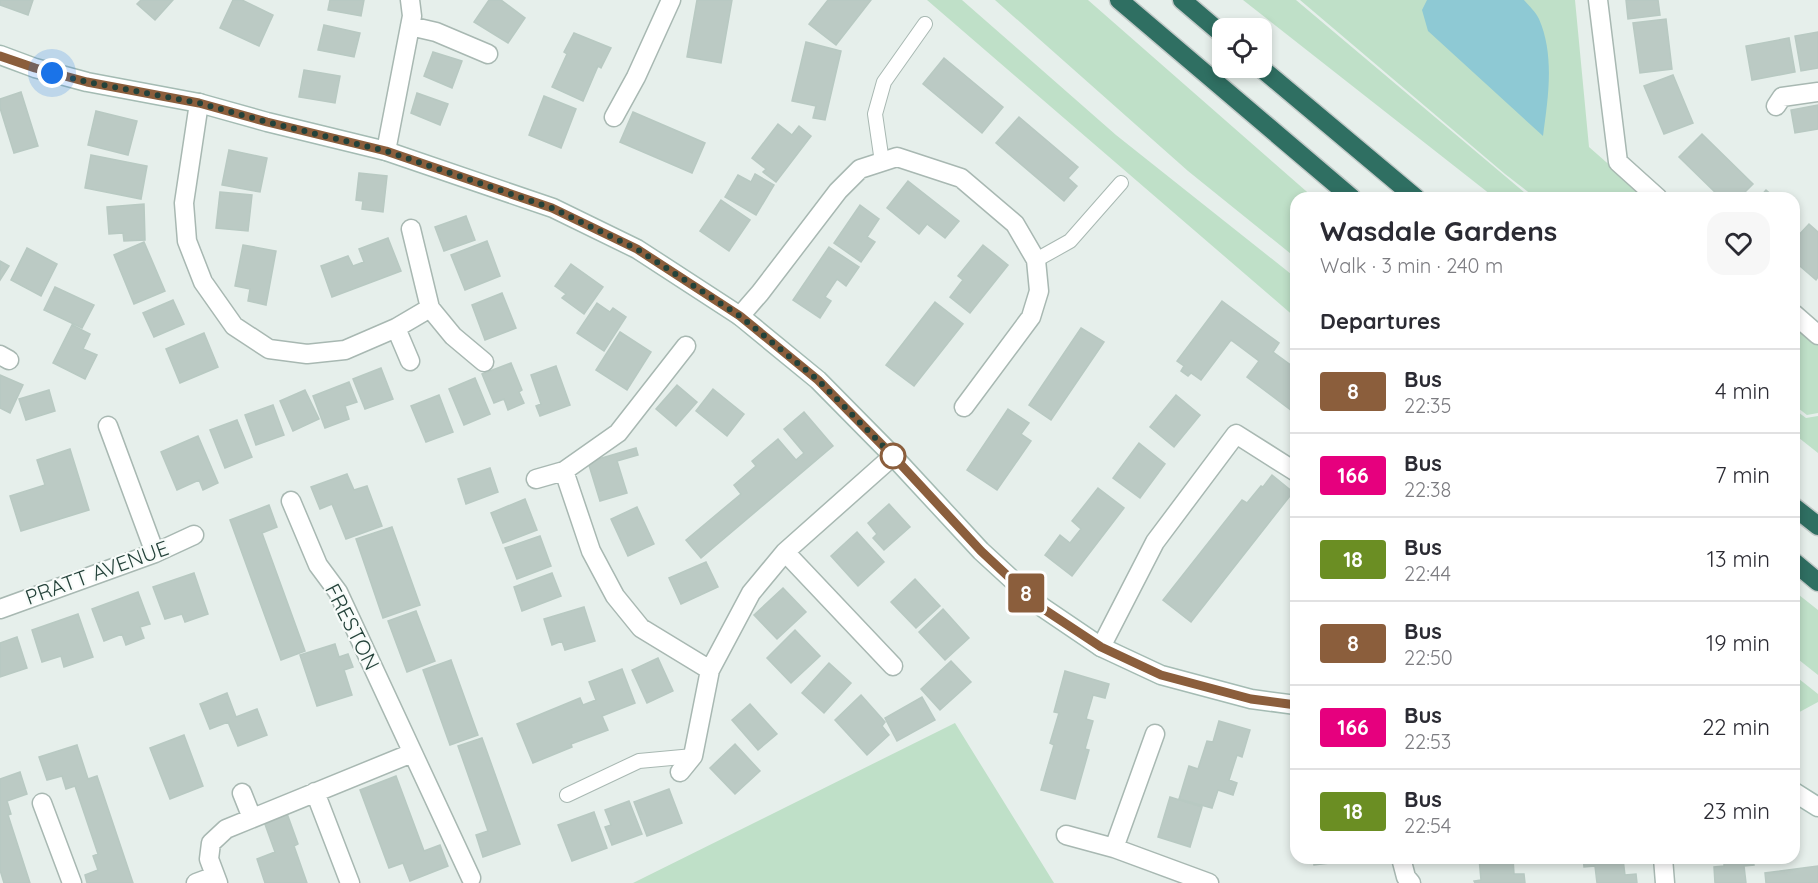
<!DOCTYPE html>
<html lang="en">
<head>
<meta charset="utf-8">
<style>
	body { margin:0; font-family:Quicksand,sans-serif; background:#f7f7f7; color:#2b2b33; height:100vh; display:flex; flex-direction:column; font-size:22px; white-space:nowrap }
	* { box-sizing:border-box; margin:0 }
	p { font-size:20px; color:#7c7c81 }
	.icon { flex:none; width:33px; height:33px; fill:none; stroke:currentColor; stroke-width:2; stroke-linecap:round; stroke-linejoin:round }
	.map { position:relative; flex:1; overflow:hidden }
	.sheet { position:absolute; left:1290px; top:192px; width:510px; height:672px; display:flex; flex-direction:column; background:#fff; border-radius:18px; box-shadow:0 3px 9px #0003 }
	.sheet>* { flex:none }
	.badge { padding:0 12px; border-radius:4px; font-size:21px; line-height:39px }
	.buttons { position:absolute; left:1212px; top:18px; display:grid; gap:12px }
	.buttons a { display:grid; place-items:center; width:60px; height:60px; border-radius:12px; background:#fff; box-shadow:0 3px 9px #0003; font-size:30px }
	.you { position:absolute; width:30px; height:30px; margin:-15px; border:4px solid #fff; border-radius:50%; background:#1a73e8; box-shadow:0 0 0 9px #1a73e833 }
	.map>.badge { position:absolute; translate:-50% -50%; box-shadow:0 0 0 3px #fff }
	h2 { padding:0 30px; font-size:22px; line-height:54px }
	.round { display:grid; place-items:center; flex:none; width:63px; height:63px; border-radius:18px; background:#f7f7f7 }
	.overview { display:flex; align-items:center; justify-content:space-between; height:102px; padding:0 30px }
	h1 { font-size:28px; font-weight:800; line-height:45px }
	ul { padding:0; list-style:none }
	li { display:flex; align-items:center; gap:18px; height:84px; padding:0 30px; border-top:2px solid #e1e1e2 }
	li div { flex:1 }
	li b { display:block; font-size:22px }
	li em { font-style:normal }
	li .badge { min-width:66px; font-weight:700; text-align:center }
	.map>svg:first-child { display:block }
	.green { fill:#bfe0c8 }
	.water { fill:#8ec9d4 }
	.building { fill:#bbcac4; stroke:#b8c9c2; stroke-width:1.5 }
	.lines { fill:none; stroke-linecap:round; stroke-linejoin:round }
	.lane-casing { stroke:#a8b8b2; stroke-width:16 }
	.street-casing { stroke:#a8b8b2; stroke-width:21 }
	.secondary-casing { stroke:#a4bbb3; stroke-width:21 }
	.highway-casing { stroke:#c2cac8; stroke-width:21 }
	.lane { stroke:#fff; stroke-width:14 }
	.street { stroke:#fff; stroke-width:18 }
	.secondary { stroke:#fff; stroke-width:18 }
	.highway { stroke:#2f6f62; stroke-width:18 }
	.line-casing { stroke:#fff; stroke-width:14 }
	.line { stroke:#8b5e3c; stroke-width:9 }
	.walk { stroke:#24423a; stroke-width:6; stroke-dasharray:0 10.8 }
	.stop-dot { fill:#fff; stroke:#8b5e3c; stroke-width:3 }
	.labels { text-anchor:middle; stroke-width:4.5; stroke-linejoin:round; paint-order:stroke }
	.street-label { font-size:21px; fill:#24423a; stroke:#f7fbf9 }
</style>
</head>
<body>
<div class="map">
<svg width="1818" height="883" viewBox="0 0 1818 883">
	<rect width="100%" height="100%" fill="#e6efeb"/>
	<path class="green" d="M927,0H962L1116,135L1296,278V318Z
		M995,0H1088L1314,198H1296V258L1188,171Z
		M1243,0H1296L1531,198H1495Z
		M1300,0H1575L1589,147L1647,198H1536L1505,174Z
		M1794,324L1818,341V413L1807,415L1794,405Z
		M1794,409L1806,418L1818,416V453L1794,434Z
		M1794,591L1818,610V675L1794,656Z
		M1794,675L1818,694V702L1794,715Z
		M955,723L1054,883H633Z"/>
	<path class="water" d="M1427,0H1524C1529,6 1536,12 1539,19C1555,56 1548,98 1543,136L1428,31L1422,10Z"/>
	<path class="building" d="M0,0H33L28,15L0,5Z
		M141,0H173L155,20L137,4Z
		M233,0H242L273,15L259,46L220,28Z
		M330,0H364L361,16L328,10Z
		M489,0H501L525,18L508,43L474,22Z
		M697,0H732L721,63L687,57Z
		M828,0H871L836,45L809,24Z
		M1626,0H1658L1660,15L1628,19Z
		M1666,19L1672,69L1640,73L1633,23Z
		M324,25L360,33L354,57L318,50Z
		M1818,32V68L1801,71L1795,36Z
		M574,33L611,48L601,68L598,66L583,101L552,87L567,54L564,52Z
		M1789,38L1795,72L1752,80L1746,46Z
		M806,42L841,51L825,120L813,118L816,106L792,101Z
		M433,52L462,61L452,88L424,76Z
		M944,58L1003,107L982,133L923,84Z
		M304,70L340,76L335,103L299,97Z
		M1673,75L1693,123L1664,134L1644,86Z
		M21,92L38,146L14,153L0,108V99Z
		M417,93L448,104L440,125L411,113Z
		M544,96L576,109L561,148L529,135Z
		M1818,105V129L1795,133L1791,110Z
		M96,111L137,121L128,155L88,145Z
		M633,112L705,143L692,173L620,142Z
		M1019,117L1078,167L1068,178L1077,186L1064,201L996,143Z
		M778,124L792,135L799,126L811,136L776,182L763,172L766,169L752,158Z
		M1702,134L1753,184L1739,198H1721L1679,157Z
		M229,150L267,158L260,192L222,185Z
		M91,155L147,166L141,199L85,188Z
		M359,173L387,176L383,212L362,209L363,201L356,200Z
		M755,174L774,185L756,215L725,197L738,175L751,182Z
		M908,181L959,221L945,238L927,224L919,234L887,208Z
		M1766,190L1775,198H1759Z
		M220,192L252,195L248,231L216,228Z
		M721,200L750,220L729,251L700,231Z
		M144,204L145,240L124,241L123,233L109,234L107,207Z
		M860,205L879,219L867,237L875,242L861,262L834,243Z
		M466,216L475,240L444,251L435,227Z
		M1809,224L1818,232V277L1816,280L1794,261V240Z
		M388,238L401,271L332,297L321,266L348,256L353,266L364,262L359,249Z
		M487,241L500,276L465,290L451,255Z
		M144,242L165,291L134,304L114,255Z
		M243,245L276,251L266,305L248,301L250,289L235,286Z
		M983,245L1008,265L970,313L950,297L963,280L958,276Z
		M829,247L859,267L846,286L837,279L825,297L831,301L820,318L793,300Z
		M27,248L57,264L41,296L11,280Z
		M0,261L9,266L0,280Z
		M571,264L603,287L584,314L562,298L566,294L555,286Z
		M55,287L94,305L82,328L44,310Z
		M502,293L516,328L485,340L472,305Z
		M173,300L184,324L154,337L143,313Z
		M1222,301L1279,343L1273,352L1296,369V414L1247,377L1259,361L1231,340L1201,380L1191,373L1188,376L1181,371L1184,366L1177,361Z
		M935,302L963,324L914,386L886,365Z
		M597,303L610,312L613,308L626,317L604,351L577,333Z
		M72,325L90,334L83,349L97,355L85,379L53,363Z
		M1081,328L1104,342L1051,420L1029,405Z
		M620,332L651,352L627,390L596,370Z
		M204,333L218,367L180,383L166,349Z
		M511,363L522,390L519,392L524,403L508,410L504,399L494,403L482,374Z
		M556,366L570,405L540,416L536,406L541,404L531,375Z
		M381,368L393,399L365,409L353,379Z
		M0,375L23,385L10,413L0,408Z
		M475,378L490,414L464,425L449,389Z
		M349,382L357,402L345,406L349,419L325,428L313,396Z
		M677,385L697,402L676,426L656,409Z
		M713,389L744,414L727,436L696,411Z
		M49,390L55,411L26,420L19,399Z
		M305,390L319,419L293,431L280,401Z
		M439,395L453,432L426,442L411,406Z
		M1176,395L1200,415L1174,447L1150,427Z
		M273,405L284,435L256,445L245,415Z
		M1008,409L1029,423L1021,434L1031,441L997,490L967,470Z
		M804,412L833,446L701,558L686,540L741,494L734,485L756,466L752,461L778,439L796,460L804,453L784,429Z
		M237,420L252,457L225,468L210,430Z
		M198,436L218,483L203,490L199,480L177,490L161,452Z
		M1139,443L1165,464L1140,498L1113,478Z
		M636,448L638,455L617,461L627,493L600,501L588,462Z
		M70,449L89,510L21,531L10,496L45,485L37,460Z
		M490,468L498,492L466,504L458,479Z
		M347,474L354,490L367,486L382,526L346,539L332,504L320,509L311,487Z
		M1272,475L1293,492L1191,622L1163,600L1242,500L1247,503L1261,486L1263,487Z
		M1098,488L1124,508L1072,576L1045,555L1060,535L1070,543L1081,529L1072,521Z
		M525,499L537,530L503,543L491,513Z
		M889,504L910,527L884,550L873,538L877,534L868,523Z
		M269,505L277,527L262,533L305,651L281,660L230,520Z
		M637,507L654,544L628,556L611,519Z
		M392,527L420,605L383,618L356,539Z
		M857,532L884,562L858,586L831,556Z
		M540,536L551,566L517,579L505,548Z
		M706,562L718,587L681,604L669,578Z
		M194,573L208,614L185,622L182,614L165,619L153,587Z
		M552,573L561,596L522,611L514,587Z
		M915,579L940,606L916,628L891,602Z
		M783,588L806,612L777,639L754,615Z
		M138,592L150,624L140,627L144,638L126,645L122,634L104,641L92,609Z
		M584,607L595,641L565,650L562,641L552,645L544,619Z
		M943,609L969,638L945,660L919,632Z
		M416,611L435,661L407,672L388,621Z
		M78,614L93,657L64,667L61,656L42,662L32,630Z
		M795,630L820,656L791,683L767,658Z
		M17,637L27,668L0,677V643Z
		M335,644L339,657L348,654L353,667L344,670L352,695L317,706L300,655Z
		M658,658L673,691L647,703L632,670Z
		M451,660L478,735L450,745L423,670Z
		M951,661L971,682L940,710L921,689Z
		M829,663L851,683L824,713L802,693Z
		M622,669L635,703L602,716L608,730L571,744L572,747L533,763L517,724L580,698L583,705L596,700L589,682Z
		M1065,671L1109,684L1105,698L1093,695L1086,719L1093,721L1085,749L1089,750L1075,799L1041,790L1054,745L1050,743L1059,713L1054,712Z
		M227,693L236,717L257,709L267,735L238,746L228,722L210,729L200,704Z
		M861,695L885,722L882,726L889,735L867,755L835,720Z
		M922,697L935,720L897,741L885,718Z
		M750,704L777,734L758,750L732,720Z
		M1219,721L1250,730L1242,757L1237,755L1229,780L1237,783L1233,795L1218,790L1212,808L1179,799L1189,766L1198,769L1207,741L1213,742Z
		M184,735L203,786L170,799L150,748Z
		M482,738L520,844L483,857L476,835L488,831L458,746Z
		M735,744L760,771L735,794L710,768Z
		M77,745L88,779L97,776L133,883H87L85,875L98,870L93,856L98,854L75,786L66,789L62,776L47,780L39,757Z
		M20,772L27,794L7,801L11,814L8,815L30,883H4L0,870V779Z
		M396,776L424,851L440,845L448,866L410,881L403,863L389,868L360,790Z
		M669,789L682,823L647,836L634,802Z
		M1170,797L1202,807L1190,847L1158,837Z
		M629,801L642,834L612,845L605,827L611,825L605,810Z
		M285,808L298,844L294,846L307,883H265L257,859L275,852L262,816Z
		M594,812L607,848L572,861L558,825Z
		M1313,858H1346V861L1314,865Z
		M1479,858H1513L1514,874H1524L1525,883H1475L1474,881L1481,880Z
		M1583,858H1611V860L1623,859L1625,875L1636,874L1637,883H1597L1595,866L1584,867Z
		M1724,858H1753L1754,865L1744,866L1746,883H1715L1714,867L1724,866Z
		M1818,866V883H1766L1765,873Z"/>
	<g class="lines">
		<defs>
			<path id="lane" d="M882,162L875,114L884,82L925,24
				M1036,260L1070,241L1121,183
				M567,795L639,761L693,756"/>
			<path id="street" d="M1598,0L1618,162L1658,198
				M410,26L436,32L488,54
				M199,103L184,203L187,241L203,282L234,326L269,349L307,354L345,350L396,328L430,308
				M1776,106L1782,97L1818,92
				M614,117L636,77L671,0
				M386,151L412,16L410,0
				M411,229L430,308L453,336L484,362
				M1794,314L1818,335
				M740,316L760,293L838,191L860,169L897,157L961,178L1015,224L1036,260L1039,291L1031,317L964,407
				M396,328L410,361
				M0,355L9,360
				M108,426L155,553
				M564,471L591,551L615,596L641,628L710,670
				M536,479L564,471L618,433L686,346
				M291,501L318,565L338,592L471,878
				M785,552L893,666
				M0,609L155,553L194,535
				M1101,647L1155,542L1236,434L1296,472
				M680,772L693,756L710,670L751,593L785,552L893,456
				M315,792L350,883
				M242,793L252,818
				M42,803L72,883
				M1066,835L1114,848L1209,883
				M1114,848L1155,734
				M1401,858L1406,877L1411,883
				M1663,858L1665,883
				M196,883L215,876
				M218,883L209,859L211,843L226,829L412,753"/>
			<path id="secondary" d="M0,55L35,68L87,82L199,103L267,122L386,151L553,208L637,249L740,316L818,380L893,456L981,551L1042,607L1101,647L1161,675L1251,699L1296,705
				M1794,792L1818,807"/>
			<path id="highway" d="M1119,0L1352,198
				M1182,0L1222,34
				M1261,68L1416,198
				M1794,507L1818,526
				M1794,562L1818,582"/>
		</defs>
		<use href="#lane" class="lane-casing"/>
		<use href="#street" class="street-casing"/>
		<use href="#secondary" class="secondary-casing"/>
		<use href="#highway" class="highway-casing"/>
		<use href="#lane" class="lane"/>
		<use href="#street" class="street"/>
		<use href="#secondary" class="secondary"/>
		<use href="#highway" class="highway"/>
	</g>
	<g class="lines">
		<defs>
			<path id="line" d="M0,56L35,68L87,82L199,103L267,122L386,151L552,208L637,249L740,316L818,380L893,456L981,551L1042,608L1101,647L1161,675L1251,699L1296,705"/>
		</defs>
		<use href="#line" class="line-casing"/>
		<use href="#line" class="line"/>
		<path class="walk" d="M52,73L87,82L199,103L267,122L386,151L552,208L637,249L740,316L818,380L893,456"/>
	</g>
	<circle class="stop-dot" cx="893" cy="456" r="12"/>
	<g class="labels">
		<g class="street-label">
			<text transform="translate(97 573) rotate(-20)" y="7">PRATT AVENUE</text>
			<text transform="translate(352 627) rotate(63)" y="7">FRESTON</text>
		</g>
	</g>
</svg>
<div class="buttons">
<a><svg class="icon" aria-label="locate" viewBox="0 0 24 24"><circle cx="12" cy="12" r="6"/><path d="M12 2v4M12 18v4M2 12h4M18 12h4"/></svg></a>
</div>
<div class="you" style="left:52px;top:73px"></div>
<b class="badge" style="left:1026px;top:593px;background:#8b5e3c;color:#fff">8</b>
<section class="sheet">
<div class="overview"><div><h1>Wasdale Gardens</h1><p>Walk · 3 min · 240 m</p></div><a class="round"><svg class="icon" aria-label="heart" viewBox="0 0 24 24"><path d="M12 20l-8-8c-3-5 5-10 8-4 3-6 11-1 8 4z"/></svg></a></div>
<h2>Departures</h2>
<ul>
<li><span class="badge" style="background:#8b5e3c;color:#fff">8</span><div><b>Bus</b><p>22:35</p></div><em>4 min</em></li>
<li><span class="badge" style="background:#e6007e;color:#fff">166</span><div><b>Bus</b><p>22:38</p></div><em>7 min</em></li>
<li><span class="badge" style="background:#6b8e23;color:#fff">18</span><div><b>Bus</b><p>22:44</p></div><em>13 min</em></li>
<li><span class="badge" style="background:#8b5e3c;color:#fff">8</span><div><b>Bus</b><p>22:50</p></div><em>19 min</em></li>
<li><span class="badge" style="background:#e6007e;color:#fff">166</span><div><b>Bus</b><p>22:53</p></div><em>22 min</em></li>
<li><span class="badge" style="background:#6b8e23;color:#fff">18</span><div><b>Bus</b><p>22:54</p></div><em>23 min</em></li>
</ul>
</section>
</div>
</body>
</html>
